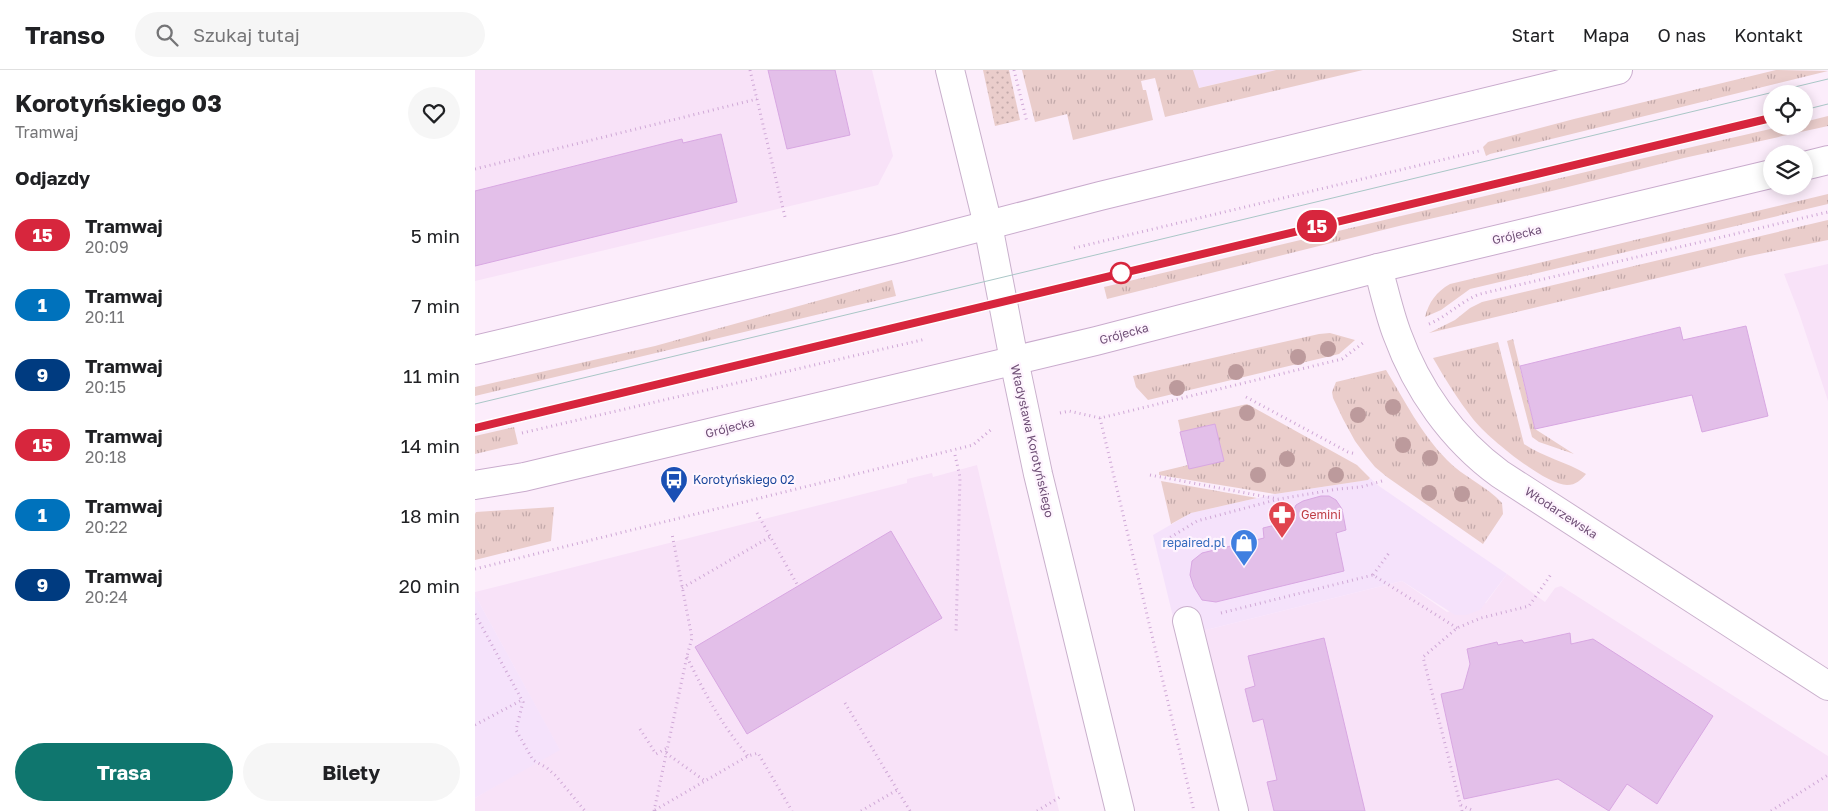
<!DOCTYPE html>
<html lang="pl">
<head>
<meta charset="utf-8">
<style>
	body { margin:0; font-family:"Golos Text",sans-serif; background:#f6f6f6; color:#202124; height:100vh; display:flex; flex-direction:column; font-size:19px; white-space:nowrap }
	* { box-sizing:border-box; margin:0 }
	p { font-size:16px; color:#757577 }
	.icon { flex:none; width:28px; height:28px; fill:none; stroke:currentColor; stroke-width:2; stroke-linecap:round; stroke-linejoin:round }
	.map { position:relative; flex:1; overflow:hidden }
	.sheet { display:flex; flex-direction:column; background:#fff; width:475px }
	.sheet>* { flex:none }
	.badge { padding:0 10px; border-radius:16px; font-size:18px; line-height:32px }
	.buttons { position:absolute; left:1288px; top:15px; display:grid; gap:10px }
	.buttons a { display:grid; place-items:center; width:50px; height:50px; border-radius:50%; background:#fff; box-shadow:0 2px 12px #0003; font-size:25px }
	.map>.badge { position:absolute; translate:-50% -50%; box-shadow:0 0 0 2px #fff }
	h2 { padding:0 15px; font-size:19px; line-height:45px }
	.round { display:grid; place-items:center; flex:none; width:52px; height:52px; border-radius:26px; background:#f6f6f6 }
	.overview { display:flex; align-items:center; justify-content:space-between; height:85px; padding:0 15px }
	h1 { font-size:24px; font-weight:700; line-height:38px }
	.action { display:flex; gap:10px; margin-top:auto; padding:10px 15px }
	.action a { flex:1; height:58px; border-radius:30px; background:#0f766e; color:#fff; font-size:20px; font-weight:700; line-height:58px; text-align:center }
	.action a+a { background:#f6f6f6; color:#202124 }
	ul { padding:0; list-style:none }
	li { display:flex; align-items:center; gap:15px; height:70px; padding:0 15px }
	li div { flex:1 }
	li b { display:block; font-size:19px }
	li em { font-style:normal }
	li .badge { min-width:55px; font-weight:700; text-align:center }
	header { display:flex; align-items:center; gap:30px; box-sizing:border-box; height:70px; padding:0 25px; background:#fff; border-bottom:1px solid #e0e0e0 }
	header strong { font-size:24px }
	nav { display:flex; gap:28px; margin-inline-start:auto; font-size:18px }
	.search { width:350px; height:45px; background:#f6f6f6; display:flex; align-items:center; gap:12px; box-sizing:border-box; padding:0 18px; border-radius:28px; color:#757577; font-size:19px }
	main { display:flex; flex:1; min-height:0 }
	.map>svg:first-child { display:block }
	.residential { fill:#f8e2f8 }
	.commercial { fill:#f5e2fb }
	.grass { fill:url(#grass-tufts) }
	.garden { fill:url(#garden-dots) }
	.building { fill:#e3bfe9; stroke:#d8a7e2 }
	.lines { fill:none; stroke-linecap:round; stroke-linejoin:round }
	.minor-casing { stroke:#c9b0cc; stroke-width:30 }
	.tertiary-casing { stroke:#c9b0cc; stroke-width:30 }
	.secondary-casing { stroke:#c9abcd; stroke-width:30 }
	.path { stroke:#cfa8d6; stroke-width:3; stroke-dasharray:1 4; stroke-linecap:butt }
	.minor { stroke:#fff; stroke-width:28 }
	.tertiary { stroke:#fff; stroke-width:28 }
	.secondary { stroke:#fff; stroke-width:28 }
	.tram { stroke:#aac7c7; stroke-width:1 }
	.tree { fill:#bc9a9c }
	.line-casing { stroke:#fff; stroke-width:11 }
	.line { stroke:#d7263d; stroke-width:8 }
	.stop-dot { fill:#fff; stroke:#d7263d; stroke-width:2.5 }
	.labels { text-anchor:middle; stroke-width:4.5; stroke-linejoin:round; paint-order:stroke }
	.street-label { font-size:12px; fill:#705077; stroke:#fef4fe }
	.transit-label { font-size:12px; fill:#164399; stroke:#fef4fe; text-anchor:start }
	.health-label { font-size:12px; fill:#be3a42; stroke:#fef4fe; text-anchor:start }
	.shop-label { font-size:12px; fill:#366cbe; stroke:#fef4fe; text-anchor:end }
</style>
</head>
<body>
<header>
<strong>Transo</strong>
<div class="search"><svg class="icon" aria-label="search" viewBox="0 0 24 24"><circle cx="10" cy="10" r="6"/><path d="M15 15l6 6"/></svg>Szukaj tutaj</div>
<nav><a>Start</a><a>Mapa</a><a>O nas</a><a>Kontakt</a></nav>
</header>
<main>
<section class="sheet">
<div class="overview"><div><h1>Korotyńskiego 03</h1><p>Tramwaj</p></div><a class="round"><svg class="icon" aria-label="heart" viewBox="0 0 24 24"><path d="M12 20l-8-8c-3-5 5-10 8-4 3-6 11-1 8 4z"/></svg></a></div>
<h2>Odjazdy</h2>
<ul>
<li><span class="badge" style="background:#d7263d;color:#fff">15</span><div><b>Tramwaj</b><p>20:09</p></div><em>5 min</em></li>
<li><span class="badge" style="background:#0072bc;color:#fff">1</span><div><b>Tramwaj</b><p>20:11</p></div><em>7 min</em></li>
<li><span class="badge" style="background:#003b80;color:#fff">9</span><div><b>Tramwaj</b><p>20:15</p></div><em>11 min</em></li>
<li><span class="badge" style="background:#d7263d;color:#fff">15</span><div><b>Tramwaj</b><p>20:18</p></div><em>14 min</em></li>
<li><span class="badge" style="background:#0072bc;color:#fff">1</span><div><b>Tramwaj</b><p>20:22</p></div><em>18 min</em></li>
<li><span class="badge" style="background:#003b80;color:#fff">9</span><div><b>Tramwaj</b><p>20:24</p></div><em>20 min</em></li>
</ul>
<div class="action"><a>Trasa</a><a>Bilety</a></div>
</section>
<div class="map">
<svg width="1353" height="741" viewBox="0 0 1353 741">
	<defs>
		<pattern id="grass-tufts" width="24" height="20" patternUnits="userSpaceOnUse" patternTransform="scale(1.25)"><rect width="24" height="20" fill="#eacdcb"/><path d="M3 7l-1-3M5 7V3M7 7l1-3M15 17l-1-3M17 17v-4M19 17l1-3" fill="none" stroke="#c2a9aa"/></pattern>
		<pattern id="garden-dots" width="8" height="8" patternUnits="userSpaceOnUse" patternTransform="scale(1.25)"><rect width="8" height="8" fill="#eacdcb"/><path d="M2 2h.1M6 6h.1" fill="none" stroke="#c2a9aa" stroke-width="1.8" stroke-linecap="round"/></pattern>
	</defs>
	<rect width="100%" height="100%" fill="#fcedfb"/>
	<path class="residential" d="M0,0H397L418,86L403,115L0,211Z
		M1353,194V331L1324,243L1309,204Z
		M502,395L584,741H0V728L84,679L0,525V522L432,413V409L457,403L458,407Z
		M1032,504L1070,532L1080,518L1086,516L1353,686V741H744L703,567L927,511L972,542L1011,533Z"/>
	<path class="commercial" d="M718,0H801L723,18Z
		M895,408L904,416L1032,504L1005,540L991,545H980L927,511L703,567L678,465L716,443L800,424L893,410Z
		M0,525L85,680L0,728Z"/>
	<path class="grass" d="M547,0H718L724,18L801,0H888L690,47L680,8L666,11L668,20H671L678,50L598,70L592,44L560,52Z
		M1301,0L1353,1L1015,84L1011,86L1008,77L1013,72L1099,49Z
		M1353,46V56L1209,88L1077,121L928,155L632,229L629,217L1165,89L1308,56H1329V52Z
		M1353,124V134L995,219L966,240L950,247C954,232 961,222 975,214Z
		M1353,150V170L1270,187L954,263L980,250L995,238L1007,232Z
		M417,210L421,226L0,326V317L180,276Z
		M855,263L880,270L864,284L673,330L661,317L658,306L844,264Z
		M1038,269L1060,359L1099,384L1064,372L1057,367L1032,271Z
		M1023,272L1049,374C1068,387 1092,392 1111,404C1106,410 1101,415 1092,415C1070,415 1012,367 998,349C983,330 970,309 958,288Z
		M911,300C930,331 946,364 972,390C988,407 1012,416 1027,433L1028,444L1008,474L912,407L900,397L891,386L880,371L868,349L858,328L857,322L861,312Z
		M772,334L882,395L895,408L893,410L800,424L684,405V402L713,395L703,350Z
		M39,357L43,374L0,384V366Z
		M686,411L782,428L716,443L696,454Z
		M79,437L76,471L0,490V444L1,442Z"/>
	<path class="garden" d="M508,0H534L545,50L520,56Z"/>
	<path class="building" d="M293,0H360L375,65L312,79Z
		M246,64L262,132L0,196V121L207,69L208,73Z
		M1271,256L1293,346L1227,362L1217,325L1060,359L1045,296L1205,257L1208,270Z
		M740,354L749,391L714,399L705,362Z
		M846,426H854L861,430L867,439L871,460L861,463L869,501L741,532L727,530L719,517L715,505L717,491L727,483L789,468L788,458L813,452L821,435L828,431Z
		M416,461L467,548L272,664L220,577Z
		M1095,563L1096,574L1118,569L1238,646L1200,705L1182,734L1152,714L1134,741L1083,709L989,729L966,624L988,619L995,594L992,579L1022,572L1023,575L1047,570L1049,573Z
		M849,568L890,741H799L792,712L802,710L788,649L778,652L770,619L780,616L773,586Z"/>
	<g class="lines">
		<defs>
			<path id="minor" d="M903,198C909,219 914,243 922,264C942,319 977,369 1025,404L1353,616
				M539,290L563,404L645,741
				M712,551L759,741"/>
			<path id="tertiary" d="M475,0L513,155L539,290"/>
			<path id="secondary" d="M1329,96L1353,90
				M0,280L425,178L625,126L1143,0
				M0,415L49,407L621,271L903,198L1296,104"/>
		</defs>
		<use href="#minor" class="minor-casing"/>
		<use href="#tertiary" class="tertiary-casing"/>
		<use href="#secondary" class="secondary-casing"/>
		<path class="path" d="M275,0L310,147
			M539,0L552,52
			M0,99L282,29
			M599,178L1004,81
			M954,254C973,246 986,231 1005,224L1353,142
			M771,327L873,382L881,384
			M585,343L594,341L625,348L638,345L867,289L888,273
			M625,348L719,741
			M47,363L451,269
			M480,385L485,407L481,564
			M675,405L803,429
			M282,443L323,516
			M691,470L722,451L804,429L863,419L886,417L907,411
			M0,499L498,375L518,358
			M898,505L914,483
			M207,518L295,467
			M746,543L898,505L982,558
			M0,544L48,632L41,660L58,690L72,698L81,706L110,741
			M212,587C230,624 246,654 273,686
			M370,633L435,741
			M0,655L47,630
			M165,659L181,684L192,678
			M191,683L230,711
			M986,735L999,741
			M180,740L273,686L283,683L317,741
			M179,741L212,586L217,568L197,464
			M386,741L422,720
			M562,741L585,727
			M987,741L948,587L982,558L1006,548L1054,536L1077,503
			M1296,741L1353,705"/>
		<use href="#minor" class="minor"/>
		<use href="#tertiary" class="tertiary"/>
		<use href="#secondary" class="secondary"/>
		<path class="tram" d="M1329,40L1353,34
			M0,334L1353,9
			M0,358L1296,48"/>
	</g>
	<g class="tree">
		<circle cx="853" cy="279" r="8"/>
		<circle cx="823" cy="287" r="8"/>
		<circle cx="761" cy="302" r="8"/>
		<circle cx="702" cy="318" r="8"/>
		<circle cx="918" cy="337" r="8"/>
		<circle cx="772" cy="343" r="8"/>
		<circle cx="883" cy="345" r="8"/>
		<circle cx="928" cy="375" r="8"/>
		<circle cx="955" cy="388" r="8"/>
		<circle cx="812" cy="389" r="8"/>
		<circle cx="783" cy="405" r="8"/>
		<circle cx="861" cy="405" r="8"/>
		<circle cx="954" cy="423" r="8"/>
		<circle cx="987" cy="424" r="8"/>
	</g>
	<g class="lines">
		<defs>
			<path id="line" d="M0,358L1296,48"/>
		</defs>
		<use href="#line" class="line-casing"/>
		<use href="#line" class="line"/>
	</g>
	<defs>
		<symbol id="bus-pin" viewBox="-11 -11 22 30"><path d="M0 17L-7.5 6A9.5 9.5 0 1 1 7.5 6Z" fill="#1a4fb4" stroke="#fef4fe"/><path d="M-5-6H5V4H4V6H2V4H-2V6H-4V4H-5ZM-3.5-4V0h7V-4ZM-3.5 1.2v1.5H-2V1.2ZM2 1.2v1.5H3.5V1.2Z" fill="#fff"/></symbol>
		<symbol id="pharmacy-pin" viewBox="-11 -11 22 30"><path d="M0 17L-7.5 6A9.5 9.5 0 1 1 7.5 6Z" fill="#e0444e" stroke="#fef4fe"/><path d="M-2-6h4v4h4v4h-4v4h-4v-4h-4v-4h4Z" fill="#fff"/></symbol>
		<symbol id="shop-pin" viewBox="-11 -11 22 30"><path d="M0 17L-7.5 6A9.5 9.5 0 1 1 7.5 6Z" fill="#3f7fe0" stroke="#fef4fe"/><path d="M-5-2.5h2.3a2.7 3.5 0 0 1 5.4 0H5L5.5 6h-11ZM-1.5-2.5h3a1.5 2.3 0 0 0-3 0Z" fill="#fff"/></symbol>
	</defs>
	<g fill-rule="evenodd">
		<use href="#bus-pin" x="183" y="394" width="32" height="43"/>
		<use href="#pharmacy-pin" x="791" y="429" width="32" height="43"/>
		<use href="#shop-pin" x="753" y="457" width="32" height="43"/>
	</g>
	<circle class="stop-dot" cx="646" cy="203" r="10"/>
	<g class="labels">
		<g class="street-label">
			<text transform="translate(1042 165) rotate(-13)" y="4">Grójecka</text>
			<text transform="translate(649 264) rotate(-15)" y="4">Grójecka</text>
			<text transform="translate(255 358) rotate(-14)" y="4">Grójecka</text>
			<text transform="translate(557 371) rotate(77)" y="4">Władysława Korotyńskiego</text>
			<text transform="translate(1086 443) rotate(33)" y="4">Włodarzewska</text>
		</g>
		<g class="transit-label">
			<text x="218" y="414">Korotyńskiego 02</text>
		</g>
		<g class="health-label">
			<text x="826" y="449">Gemini</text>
		</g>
		<g class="shop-label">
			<text x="750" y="477">repaired.pl</text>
		</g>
	</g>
</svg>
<div class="buttons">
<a><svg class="icon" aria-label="locate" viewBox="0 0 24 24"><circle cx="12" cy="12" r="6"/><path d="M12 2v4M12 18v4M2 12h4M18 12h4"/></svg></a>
<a><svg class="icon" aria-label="layers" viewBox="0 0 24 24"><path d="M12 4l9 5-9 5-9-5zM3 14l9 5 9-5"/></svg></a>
</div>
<b class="badge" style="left:842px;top:156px;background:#d7263d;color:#fff">15</b>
</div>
</main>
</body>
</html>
